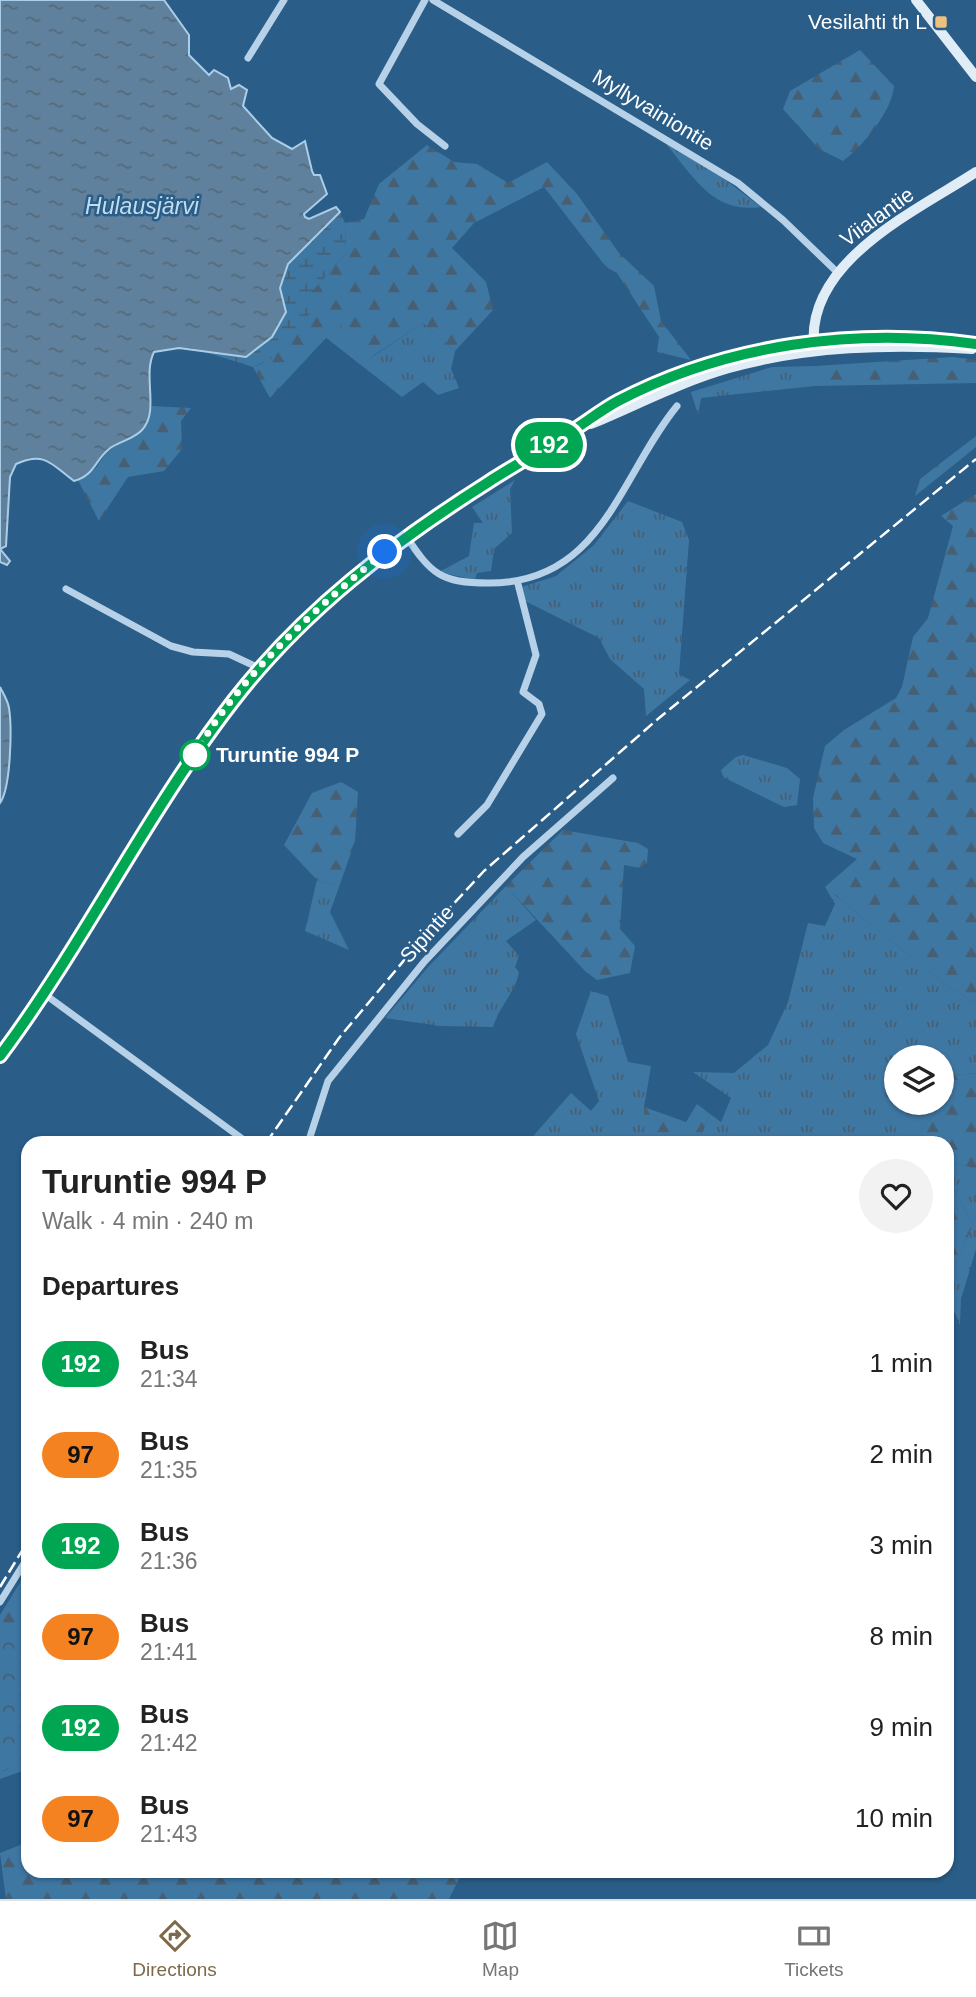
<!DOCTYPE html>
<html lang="en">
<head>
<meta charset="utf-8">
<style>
	body { margin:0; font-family:Arial,sans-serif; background:#f2f2f2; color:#222; height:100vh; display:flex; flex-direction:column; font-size:26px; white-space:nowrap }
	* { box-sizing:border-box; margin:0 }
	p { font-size:23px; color:#767676 }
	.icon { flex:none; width:38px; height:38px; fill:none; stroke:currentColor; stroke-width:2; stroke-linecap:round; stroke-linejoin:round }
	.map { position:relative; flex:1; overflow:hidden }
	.side { position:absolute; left:21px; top:1136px; width:933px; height:742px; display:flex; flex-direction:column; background:#fff; border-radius:21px; box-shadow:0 2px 5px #0004 }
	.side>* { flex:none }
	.badge { padding:0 14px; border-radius:23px; font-size:24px; line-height:46px }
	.tools { position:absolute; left:884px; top:1045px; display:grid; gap:14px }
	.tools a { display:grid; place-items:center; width:70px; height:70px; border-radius:50%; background:#fff; box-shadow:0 2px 5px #0004; font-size:35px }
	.you { position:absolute; width:35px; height:35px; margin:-18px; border:5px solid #fff; border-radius:50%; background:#1a73e8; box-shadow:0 0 0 10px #1a73e833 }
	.map>.badge { position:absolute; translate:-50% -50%; box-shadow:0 0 0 4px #fff }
	h2 { padding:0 21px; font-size:26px; line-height:63px }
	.round { display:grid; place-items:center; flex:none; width:74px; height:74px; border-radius:37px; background:#f2f2f2 }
	.head { display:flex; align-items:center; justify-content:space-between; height:119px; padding:0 21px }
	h1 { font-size:33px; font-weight:700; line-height:52px }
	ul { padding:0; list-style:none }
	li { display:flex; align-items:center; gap:21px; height:91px; padding:0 21px }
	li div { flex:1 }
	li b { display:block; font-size:26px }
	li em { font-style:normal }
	li .badge { min-width:77px; font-weight:700; text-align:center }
	.menu { display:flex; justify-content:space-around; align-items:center; height:98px; border-top:2px solid #e0e0e0; background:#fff; font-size:19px; color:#767676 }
	.menu a { display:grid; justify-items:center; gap:4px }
	.menu .active { color:#7e6a4b }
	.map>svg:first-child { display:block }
	.grass { fill:url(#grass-tufts) }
	.forest { fill:url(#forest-firs) }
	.wetland { fill:url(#wetland-marsh) }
	.park { fill:url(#park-crowns) }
	.water { fill:url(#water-ripples); stroke:#abcee8; stroke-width:2 }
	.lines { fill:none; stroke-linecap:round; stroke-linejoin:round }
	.minor { stroke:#b7d2e8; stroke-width:7 }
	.secondary { stroke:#e0edf7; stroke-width:10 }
	.rail { stroke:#fff; stroke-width:2.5; stroke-dasharray:12 5; stroke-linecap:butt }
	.line-casing { stroke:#fff; stroke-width:16 }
	.line { stroke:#00a651; stroke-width:10 }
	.walk { stroke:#fff; stroke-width:7; stroke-dasharray:0 12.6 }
	.poi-dot { fill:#eec17e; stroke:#2a5d87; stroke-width:2.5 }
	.stop-dot { fill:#fff; stroke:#00a651; stroke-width:3.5 }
	.labels { text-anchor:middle; stroke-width:5; stroke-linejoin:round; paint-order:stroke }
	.poi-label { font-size:21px; fill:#fff; stroke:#2a5d87; text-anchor:end }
	.street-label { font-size:21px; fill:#fff; stroke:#2a5d87 }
	.stop-label { font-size:21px; font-weight:bold; fill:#fff; stroke:#2a5d87; text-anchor:start }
	.water-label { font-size:23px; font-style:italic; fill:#c2dcef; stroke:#2a5d87 }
</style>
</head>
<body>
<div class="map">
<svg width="976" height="1899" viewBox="0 0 976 1899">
	<defs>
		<pattern id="grass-tufts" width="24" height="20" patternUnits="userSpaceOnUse" patternTransform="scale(1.75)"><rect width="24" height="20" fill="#3f77a3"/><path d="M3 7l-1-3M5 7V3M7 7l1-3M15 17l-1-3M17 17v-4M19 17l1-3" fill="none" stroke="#465f73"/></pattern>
		<pattern id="forest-firs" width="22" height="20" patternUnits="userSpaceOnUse" patternTransform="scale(1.75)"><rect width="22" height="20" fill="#3f77a3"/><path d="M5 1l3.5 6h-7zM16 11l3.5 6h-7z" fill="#465f73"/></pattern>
		<pattern id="wetland-marsh" width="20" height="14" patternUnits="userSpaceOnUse" patternTransform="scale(1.75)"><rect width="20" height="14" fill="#3f77a3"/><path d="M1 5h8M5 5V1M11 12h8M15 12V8" fill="none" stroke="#465f73"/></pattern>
		<pattern id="park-crowns" width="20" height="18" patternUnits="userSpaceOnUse" patternTransform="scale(1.75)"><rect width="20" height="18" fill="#3f77a3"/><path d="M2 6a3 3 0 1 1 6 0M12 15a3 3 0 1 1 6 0" fill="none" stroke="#465f73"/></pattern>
		<pattern id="water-ripples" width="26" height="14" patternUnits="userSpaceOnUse" patternTransform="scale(1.75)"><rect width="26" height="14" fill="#5f819d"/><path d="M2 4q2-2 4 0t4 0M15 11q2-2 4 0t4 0" fill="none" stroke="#566979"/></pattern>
	</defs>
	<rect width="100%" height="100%" fill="#2a5d87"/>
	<path class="grass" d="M666,144L719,175L761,207C713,214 694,177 666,144Z
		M339,323L372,357L423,323L455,351L451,369L459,388L438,395L423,382L402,397L325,337Z
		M815,366V386L701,398L698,415L691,392L772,367Z
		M515,480L510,489L512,533L494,549L491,571L477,573L475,580L439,572L469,556L474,523H483L472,507Z
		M628,501L682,522L689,540L679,674L690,680L646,716L644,689L610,659L599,638L521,599L515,589L556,576L594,545Z
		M743,755L787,768L800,779L797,805L784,807L723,777L721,770L736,757Z
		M317,880L339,887L330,912L349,950L305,931Z
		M506,886L536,920L506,941L519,956L515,967L519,972C515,993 500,1005 493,1027L440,1026L385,1018L429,966Z
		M825,887L942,982L976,1004V1073L944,1076L942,1086V1057H896V1102L938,1103L937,1110L913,1143H698L710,1114L721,1122L731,1098L693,1072L734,1073L768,1045L788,1002L808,923L825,926L835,904Z
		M591,991L608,996L628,1062L651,1066L644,1107V1143H527L571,1093L591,1111L599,1101L576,1034Z
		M947,1162L976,1168V1249L961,1299L960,1325L947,1294V1285L973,1224L947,1176Z"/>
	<path class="forest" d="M860,50L894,86C892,111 863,146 843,161L819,149L783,109L790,91Z
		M427,145L454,162L477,164L508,183L547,162L577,194L619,253L654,286L661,321L691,360L657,352L659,337L617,273L606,267L544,187L474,223L452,248L486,282L493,310L455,351L423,323L371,357L339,324L270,398L253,367L263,363L309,295L346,253L345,223L364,219L379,184Z
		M953,357L976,360V383L815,386V366Z
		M152,406L191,408L181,421L182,449L164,471L128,477L99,521L78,480L96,468L107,451L143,430Z
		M976,436V447L915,496L920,479Z
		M976,494V1004L942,982L825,887L857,859L823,843L814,828L813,798L825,746L844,730L896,698L902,687L913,637L928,618L953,526L941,516Z
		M341,782L358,792L355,841L339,887L317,880L284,845L312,793Z
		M563,830L638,843L648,849L647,863L640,868L624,865L620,929L635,946L630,973L597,980L585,971L506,886Z
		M976,1073V1168L947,1162V1143H913L937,1110L938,1103L942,1102L944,1076Z
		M697,1104L710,1114L698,1143H644V1107L686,1122Z
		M947,1176L973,1224L947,1285Z
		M28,1570V1769L0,1779V1615Z
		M28,1842V1871H463L449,1899H6L0,1853Z"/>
	<path class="wetland" d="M340,212L345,223L346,253L309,295L311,313L272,358L253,367L205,352L246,357L286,312L280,288L288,264Z"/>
	<path class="park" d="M0,1618L28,1659V1757L0,1774Z"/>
	<path class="water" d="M0,0H164L189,35V55L209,75L214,70L228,78L231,89L239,85L247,90L243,106L272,138L292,149L305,141L312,171L314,175H320L327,194L304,214L305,217L309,219L336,207L340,212L288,264L280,288L286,312L272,337L246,357L179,348L154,352C142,376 160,411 142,430C134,439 118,442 109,449C95,460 95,475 74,481C51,464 45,451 16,464L10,477L6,546L0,549L10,561L7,565L0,562Z
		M0,687C3,693 8,701 9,708C12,727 11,788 0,803Z"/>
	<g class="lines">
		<path class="minor" d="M425,0L379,84L417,124L445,146
			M433,0L738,183L783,220L838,273
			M248,58L284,0
			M406,536C431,574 441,583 488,583C602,584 619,477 677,406
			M66,589L171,646L193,652L229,654L261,669
			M458,834L487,805L542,714L539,704L523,692L536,655L518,584
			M43,993L248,1143
			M308,1143L328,1081L424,962L523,857L613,778
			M0,1602L28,1557"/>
		<path class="secondary" d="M916,0L976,77
			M814,346C806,261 916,211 976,172
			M591,424C637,405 680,382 729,368C808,346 890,344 972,349
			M0,1056C84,942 146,812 234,700C320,590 434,513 553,442C602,413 647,383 702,366C791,339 883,331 976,344"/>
		<path class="rail" d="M266,1143L339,1038L432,927L484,871L659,718L976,459
			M0,1587L28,1541"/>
	</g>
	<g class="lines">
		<defs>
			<path id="line" d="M0,1056C85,942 147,812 234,700C303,611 392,543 487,483C516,464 547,448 575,429C589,420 603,409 618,401C727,344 856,327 976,344"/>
		</defs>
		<use href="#line" class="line-casing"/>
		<use href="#line" class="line"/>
		<path class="walk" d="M195,755C235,680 319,605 385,552"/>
	</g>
	<rect class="poi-dot" x="934" y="15" width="14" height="14" rx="3.5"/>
	<circle class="stop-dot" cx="195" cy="755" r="14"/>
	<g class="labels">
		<g class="poi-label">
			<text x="927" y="29">Vesilahti th L</text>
		</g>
		<g class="street-label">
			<text transform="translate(653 110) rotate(31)" y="7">Myllyvainiontie</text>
			<text transform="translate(877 217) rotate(-36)" y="7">Viialantie</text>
			<text transform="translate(427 934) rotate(-48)" y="7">Sipintie</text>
		</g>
		<g class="stop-label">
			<text x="216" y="762">Turuntie 994 P</text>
		</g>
		<g class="water-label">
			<text x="142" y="214">Hulausjärvi</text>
		</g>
	</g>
</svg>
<div class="tools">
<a><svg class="icon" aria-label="layers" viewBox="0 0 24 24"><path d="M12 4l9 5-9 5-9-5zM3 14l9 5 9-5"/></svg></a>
</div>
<div class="you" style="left:385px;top:552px"></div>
<b class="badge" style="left:549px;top:445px;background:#00a651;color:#fff">192</b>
<section class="side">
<div class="head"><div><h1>Turuntie 994 P</h1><p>Walk · 4 min · 240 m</p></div><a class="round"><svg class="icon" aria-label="heart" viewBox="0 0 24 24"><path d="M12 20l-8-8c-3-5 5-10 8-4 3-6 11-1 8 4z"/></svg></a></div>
<h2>Departures</h2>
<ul>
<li><span class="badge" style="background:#00a651;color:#fff">192</span><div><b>Bus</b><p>21:34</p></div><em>1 min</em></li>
<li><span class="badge" style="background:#f58220;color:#111">97</span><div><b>Bus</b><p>21:35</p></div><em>2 min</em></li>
<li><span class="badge" style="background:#00a651;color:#fff">192</span><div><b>Bus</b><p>21:36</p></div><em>3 min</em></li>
<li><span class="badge" style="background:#f58220;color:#111">97</span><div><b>Bus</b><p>21:41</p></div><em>8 min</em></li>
<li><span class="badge" style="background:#00a651;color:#fff">192</span><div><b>Bus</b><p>21:42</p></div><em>9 min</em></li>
<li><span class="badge" style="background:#f58220;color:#111">97</span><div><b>Bus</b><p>21:43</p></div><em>10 min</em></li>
</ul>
</section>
</div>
<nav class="menu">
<a class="active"><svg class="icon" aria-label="directions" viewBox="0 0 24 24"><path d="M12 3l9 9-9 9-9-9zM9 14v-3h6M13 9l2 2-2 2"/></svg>Directions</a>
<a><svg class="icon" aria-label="map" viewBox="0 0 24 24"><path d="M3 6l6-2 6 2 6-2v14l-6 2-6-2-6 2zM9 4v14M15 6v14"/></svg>Map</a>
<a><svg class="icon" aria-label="tickets" viewBox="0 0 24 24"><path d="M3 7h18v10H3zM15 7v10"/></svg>Tickets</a>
</nav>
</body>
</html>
